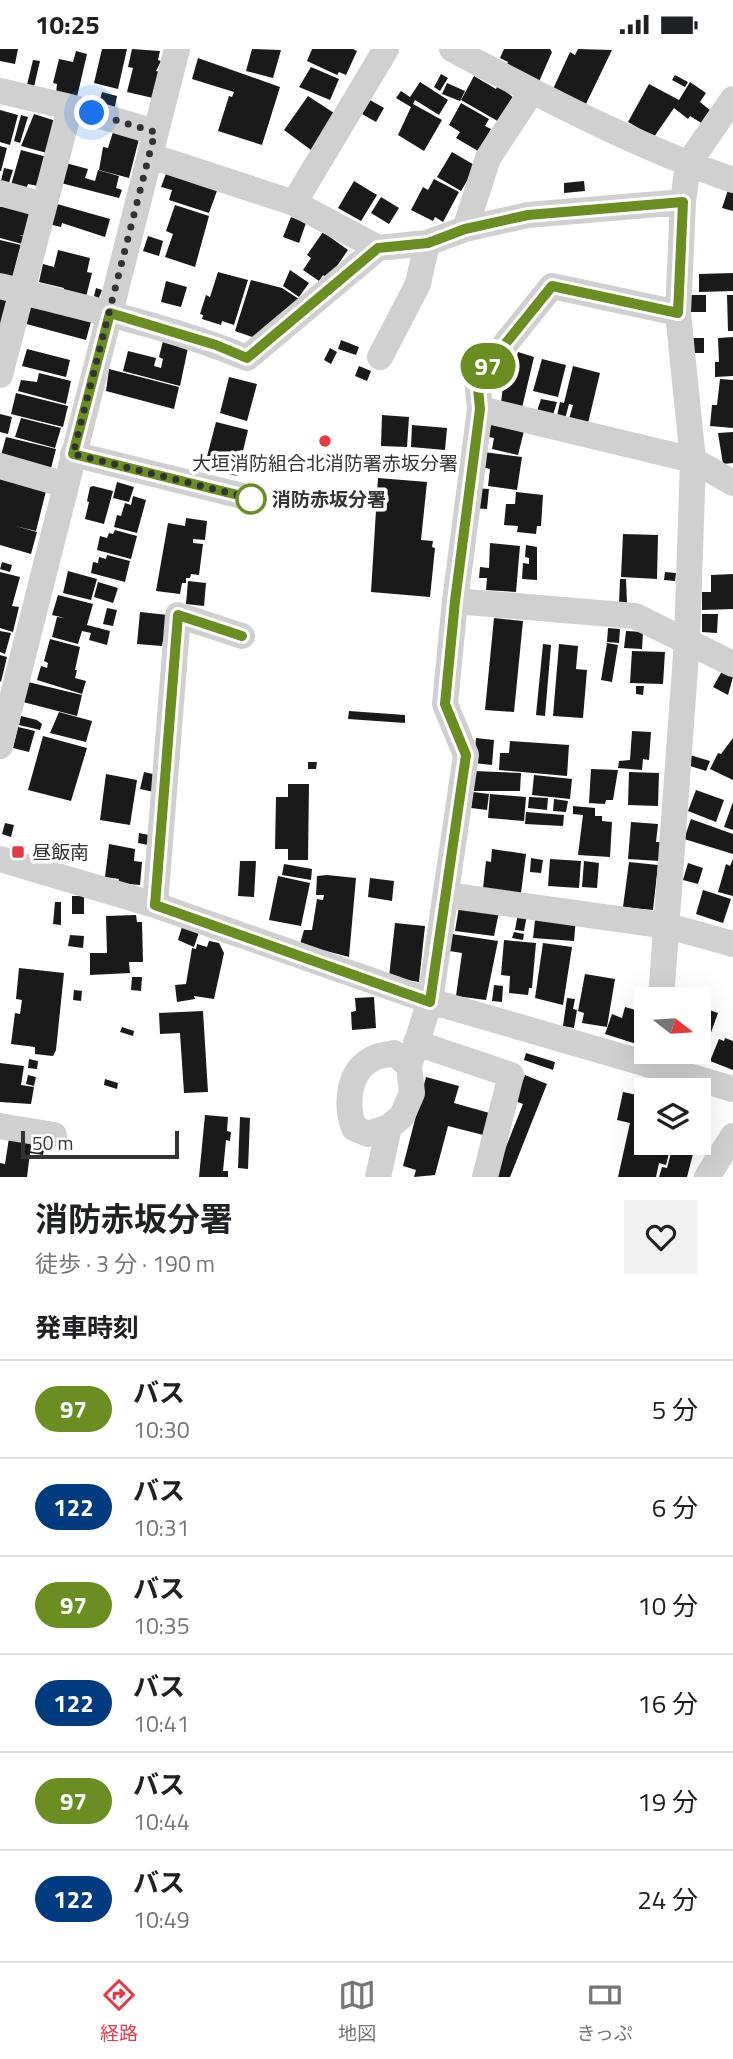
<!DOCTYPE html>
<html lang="ja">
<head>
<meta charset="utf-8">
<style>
	body { margin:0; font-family:"Titillium Web","Noto Sans JP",sans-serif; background:#f2f2f2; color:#202124; height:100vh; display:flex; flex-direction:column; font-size:26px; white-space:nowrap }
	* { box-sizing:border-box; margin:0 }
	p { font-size:23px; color:#757577 }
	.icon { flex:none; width:38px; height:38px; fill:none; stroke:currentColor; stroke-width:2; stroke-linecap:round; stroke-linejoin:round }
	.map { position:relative; height:1128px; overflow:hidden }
	.sheet { display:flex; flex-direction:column; background:#fff; flex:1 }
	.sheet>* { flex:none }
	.badge { padding:0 14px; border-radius:23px; font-size:24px; line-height:46px }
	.needle { width:46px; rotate:107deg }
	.fabs { position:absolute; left:634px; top:938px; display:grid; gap:14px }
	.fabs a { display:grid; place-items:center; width:77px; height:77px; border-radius:0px; background:#fff; box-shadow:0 7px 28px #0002; font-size:35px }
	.scale { position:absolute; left:21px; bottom:18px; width:158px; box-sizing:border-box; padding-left:7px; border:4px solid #333; border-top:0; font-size:19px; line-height:24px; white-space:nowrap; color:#333; -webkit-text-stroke:5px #fff; paint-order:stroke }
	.you { position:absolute; width:35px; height:35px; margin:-18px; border:5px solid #fff; border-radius:50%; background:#1a73e8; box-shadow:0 0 0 10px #1a73e833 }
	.map>.badge { position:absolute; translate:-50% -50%; box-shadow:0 0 0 4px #fff }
	h2 { padding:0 35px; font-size:26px; line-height:63px }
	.round { display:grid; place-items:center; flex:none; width:74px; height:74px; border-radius:0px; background:#f2f2f2 }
	.summary { display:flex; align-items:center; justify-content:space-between; height:119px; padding:0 35px }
	h1 { font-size:33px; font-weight:700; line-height:52px }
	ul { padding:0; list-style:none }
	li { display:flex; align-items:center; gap:21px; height:98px; padding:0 35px; border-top:2px solid #e0e0e0 }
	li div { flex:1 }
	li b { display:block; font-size:26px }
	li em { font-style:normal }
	li .badge { min-width:77px; font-weight:700; text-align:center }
	.status { display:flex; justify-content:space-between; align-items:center; height:49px; padding:0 35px; background:#fff; direction:ltr }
	.status svg { height:19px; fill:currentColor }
	.menu { display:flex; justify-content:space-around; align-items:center; height:98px; border-top:2px solid #e0e0e0; background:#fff; font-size:19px; color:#757577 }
	.menu a { display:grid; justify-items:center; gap:4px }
	.menu .active { color:#e63946 }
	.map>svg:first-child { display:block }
	.building { fill:#1a1a1a }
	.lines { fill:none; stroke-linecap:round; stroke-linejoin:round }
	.minor { stroke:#d0d0d0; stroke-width:26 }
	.line-casing { stroke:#fff; stroke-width:16 }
	.line { stroke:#6b8e23; stroke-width:10 }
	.walk { stroke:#333; stroke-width:7; stroke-dasharray:0 12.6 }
	.poi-dot { fill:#e63946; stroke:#fff; stroke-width:2.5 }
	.stop-dot { fill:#fff; stroke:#6b8e23; stroke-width:3.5 }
	.labels { text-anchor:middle; stroke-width:7; stroke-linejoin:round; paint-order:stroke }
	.poi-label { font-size:19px; fill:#333; stroke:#fff }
	.stop-label { font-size:19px; font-weight:bold; fill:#333; stroke:#fff; text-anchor:start }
</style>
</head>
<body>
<div class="status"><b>10:25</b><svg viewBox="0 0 49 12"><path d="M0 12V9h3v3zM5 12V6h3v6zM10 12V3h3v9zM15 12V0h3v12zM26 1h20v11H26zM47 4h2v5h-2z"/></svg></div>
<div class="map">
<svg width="733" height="1128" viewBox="0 0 733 1128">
	<rect width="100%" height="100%" fill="#fff"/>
	<path class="building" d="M0,0H18L15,15L0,12Z
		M102,0H127L118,40L94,34Z
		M132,0L160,2L158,11L161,12L156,22L160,23L153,49L127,43L133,19L128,18Z
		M252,0L281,1L273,29L246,22Z
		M312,0H353L357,2L346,26L339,23L337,26L307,12Z
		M504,0H550L552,3L538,35L505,19L508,13L500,9Z
		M578,0L612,1L584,59L553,40L570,3L575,6Z
		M76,2L87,5L77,48L56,44L57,35L53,34L59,10L73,13Z
		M198,9L280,38L262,96L218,82L229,47L232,48L234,43L192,30Z
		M33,11L40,12L33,42L26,40Z
		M311,18L339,30L330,51L299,38Z
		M441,25L448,29L440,42L434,38Z
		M675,26L688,33L685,38L672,31Z
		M474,27L496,40L498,36L515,50L501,74L461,51Z
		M420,33L448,51L439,66L415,51L413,55L442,71L424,102L398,86L411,58L396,49L401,42L410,48Z
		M690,33L706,44L700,53L711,62L703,75L690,67L688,70L674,59L654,88L628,73L649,35L679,51Z
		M447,34L465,42L460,52L442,45Z
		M102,43L117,47L114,62L98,58Z
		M308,47L334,64L311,101L284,81Z
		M370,51L384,59L376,73L362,65Z
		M461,54L489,70L485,77L491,80L478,102L456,89L460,83L449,76Z
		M0,61L18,66L10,96L0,93Z
		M34,65L56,72L47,104L21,97Z
		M21,66L28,68L20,94L14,92Z
		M113,83L139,90L129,129L99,121L103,98L108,99Z
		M0,97L7,99L1,122H0Z
		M21,101L47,108L38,137L28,135L26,140L11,136Z
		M452,103L476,117L461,142L437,128Z
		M62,113L88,120L85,129L95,132L98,121L119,127L116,139L122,141L119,149L57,133Z
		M4,119L13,121L9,134L1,132Z
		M167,122L218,139L209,164L169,151L172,141L161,138Z
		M434,130L459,143L443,173L435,168L433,172L411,161L423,138L428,141Z
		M354,132L377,146L361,172L338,159Z
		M584,132L585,142L564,144V134Z
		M729,138L733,140V162L722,159Z
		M381,148L399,159L389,175L371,164Z
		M50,153L110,170L105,188L62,174L61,178L44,174Z
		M175,156L209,167L195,218L165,208L173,185L166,182Z
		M31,157L25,187L19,186L28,189L26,196L0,189V158Z
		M291,168L306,174L299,194L283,188Z
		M323,183L348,201L328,230L323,226L319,232L303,221L311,209L307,206Z
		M148,187L163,192L159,207L143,202Z
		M0,191L21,196L12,231L0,228Z
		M58,201L90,209L87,223L92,224L85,252L62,246L64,239L39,233L43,215L54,218Z
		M290,221L309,234L299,248L283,237Z
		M218,223L248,231L234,276L222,272L221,276L202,270L203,266L200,265L206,246L210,248Z
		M733,224V242L699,243V225Z
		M251,231L282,239L299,250L261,291L235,282Z
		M166,232L187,238L181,258L161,253Z
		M96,239L102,241L99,249L94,247Z
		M690,246H706V263H691Z
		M727,246H733V282H728Z
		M0,247L9,249L0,280Z
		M24,255L92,269L86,291L19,273Z
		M164,288L189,294L180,337L123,322L128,302L156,309L154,317L161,319L163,310L159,308Z
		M733,288V327L715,328V313H719L718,289Z
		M693,289H704V304H694Z
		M341,291L359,298L356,306L338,300Z
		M330,299L337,303L331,315L324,311Z
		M27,300L70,311L66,328L22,317Z
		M518,303L534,308L522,359L501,354L505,319L513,321Z
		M542,310L566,316L558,348L533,342Z
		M359,317L371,322L367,332L355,327Z
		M573,317L600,324L588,374L569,370L573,356L569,355L565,370L557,367L560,353L564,354Z
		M109,320L179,338L174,360L106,342Z
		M39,324L71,332L66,355L18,342L21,331L37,333Z
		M229,328L257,335L247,372L220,364Z
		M720,330L733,331V379L710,377L712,356H717Z
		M16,344L68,357L63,378L11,365Z
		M541,350L557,353L553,366L537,362Z
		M0,365L12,368L8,385L0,383Z
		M382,366L409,368L407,398L381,397Z
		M21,369L61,379L55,399L15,388Z
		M216,373L248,381L237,427L204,419Z
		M486,373L524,382L518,406L492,400L494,389L483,387Z
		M412,376L447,379L445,401L411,398Z
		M733,383V414L723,415L718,384Z
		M6,388L56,400L50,423L0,410Z
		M484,403L522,408L517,441L488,437L490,420L481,418Z
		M0,426L47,438L36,482L15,477L37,483L31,505L0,496Z
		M378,429L427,433L421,491L433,492L432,498L435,499L430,548L371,543Z
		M117,433L134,438L129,453L113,449Z
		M93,437L113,442L104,475L85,470L89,453L87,452L90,438Z
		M473,439L489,440L487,460L471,459Z
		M516,443L543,446L541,477H537L536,485L517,483L518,477L504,476L506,455H515Z
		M133,447L146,451L137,484L114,478L117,466L121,467L125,454L131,456Z
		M186,469L207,472L205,491L193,490V494L203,495L199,526L191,525L190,529H186V534H182L180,545L156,542L168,474L185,477Z
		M115,481L137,487L131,510L97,501L100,487L107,489L109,484L113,485Z
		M623,485L658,486L657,530L621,528Z
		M490,494L520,497L516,543L486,541L487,529H479L480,518L489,519Z
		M526,496L537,498V531L522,530L523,514L529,515V509L525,508Z
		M107,506L130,512L125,533L91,524L93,513L98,514L99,508L106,510Z
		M2,513L12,516L10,523L0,520Z
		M68,522L97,530L91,551L63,544Z
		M0,523L20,528L12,557L19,558L13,583L0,579Z
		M665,523L676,524L675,532L664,531Z
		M733,525V560L702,561V543H711V526Z
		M620,530H626L627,555H619Z
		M188,532L206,534L204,557L186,555Z
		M98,533L118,539L113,554L94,548Z
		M58,546L93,555L87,576L110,582L107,596L89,591L91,584L82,582L78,595L52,588L57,568L65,569L52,566Z
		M107,559L117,561L113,577L103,575Z
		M140,563L168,566L162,597L137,595Z
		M702,565H718L717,584L702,583Z
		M494,569L523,572L514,663L485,661Z
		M608,579L620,580L619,594L607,593Z
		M0,582L11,584L5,605L0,603Z
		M626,582L643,583L642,600L624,599Z
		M50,590L80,598L75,621H77L75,629L86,632L82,645L37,631L41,617L47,619L48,614L44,612Z
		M607,594L618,596L612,633L601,631Z
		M543,595L551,596L545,667L536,666Z
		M559,595L578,597L576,620L587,621L583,669L553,667Z
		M632,602L665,603L663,635L630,634Z
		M0,606L7,608L1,633L0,632Z
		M722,622L733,628L728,646L713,638Z
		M28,633L82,646L77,667L23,653Z
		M636,637H644L643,646L636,645Z
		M349,662L405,666V674L348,670Z
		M59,663L92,672L86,693L50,684Z
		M21,667L37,671L42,675L40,681L19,676Z
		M18,678L35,682L29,703L13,699Z
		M632,682L651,683L649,711L643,710L642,721L618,719L619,712L630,711Z
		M43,687L87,699L71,752L28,741Z
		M476,689L494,691L492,716L474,714Z
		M733,689V731L710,720L718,704L721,705Z
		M510,692L569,696L567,727L499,721L500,704H509Z
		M690,706L710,712L706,722L687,716Z
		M308,713H317L316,720H308Z
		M591,720L618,721L613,751H606L605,755L589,754Z
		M474,722L521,724L520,742H473Z
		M144,723L157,726L154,743L140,740Z
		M629,723L659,724L658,757L628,756Z
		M106,725L137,731L130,776L100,771Z
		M534,726L572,730L570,750L532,746Z
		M288,735H309L308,811H288V800H275L276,748H288Z
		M696,741L724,751L716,773L688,762Z
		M473,743L489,745L487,761L471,759Z
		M490,745L526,748L524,772L488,769Z
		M529,748L548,749L547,761L528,759Z
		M554,750L568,752L566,763L553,762Z
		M733,753V781L724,778Z
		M573,757L595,759V767H602V772L612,773L610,808L578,806L583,766L573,765Z
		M526,763L564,766L563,777L525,775Z
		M691,770L733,785V805L684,790Z
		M631,773L658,775L656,793H661L660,812L628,810Z
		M5,774L14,776L11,788L2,785Z
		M139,784L149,786L148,796L138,794Z
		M109,795L135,800L134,812L142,813L140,836L118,834L119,830L105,828Z
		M492,800L526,805L521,844L483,839L486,812L491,813Z
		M531,809L543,811L541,824L530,823Z
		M550,810L581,812L579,839L548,837Z
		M733,810V847L718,843L726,815L730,817Z
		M240,812H256L254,848L238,847Z
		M584,812L599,814L597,839L582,838Z
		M629,813L658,816L653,861L623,858Z
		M688,814L703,819L698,835L683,831Z
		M284,815L312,820L311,831L282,826Z
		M327,826L356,829L349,908L300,895L304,881H312L317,850L323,851L324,846H316L317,827Z
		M278,827L310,834L301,877L269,871Z
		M370,829L394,832L392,852L368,848Z
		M703,841L731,850L723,874L696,865Z
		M72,847H84V865H72Z
		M460,852L500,858L494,887L455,882Z
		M55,853H61V876L53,875Z
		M536,863L576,869L574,892L533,889Z
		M518,864L527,866L524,882L515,881Z
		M136,866L137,873H142L143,913H129L130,924L90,926V904H107L106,867Z
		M395,874L425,877L419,933L389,928Z
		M182,878L199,883L194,898L178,891Z
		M514,883L524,885L523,891L512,889Z
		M445,884L498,892L486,951L456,947L462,904L443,901Z
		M70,886L84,887L83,899L68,897Z
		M504,891L536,894L532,939H529L528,946L509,944L510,927L501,926Z
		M209,892L219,894L224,904L214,950L194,947L195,950L177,953L175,936L186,935L192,899L196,900L197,895L207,898Z
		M543,894L572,898L563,956L535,949Z
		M19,919L64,924L56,1001L53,1007L35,1005V998L11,995L15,964L20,965L22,951L16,950Z
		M585,925L615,930L607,978L582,974L584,964L578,962Z
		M132,928H142L141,942L131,941Z
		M494,936L503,937L502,953L492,952Z
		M74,941L82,942L81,952L73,951Z
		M374,948L376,979L352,981L351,963L356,962L355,949Z
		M567,949L575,950L573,960L577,961L574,979L563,977Z
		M698,957L718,964L704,1003L698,1001Z
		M625,958L646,964L643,997L605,985L612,965L622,969Z
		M203,962L208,1043L184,1044L180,984L160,985L159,964Z
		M122,978L134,982L133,987L120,983Z
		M725,989L733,992V1021L710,1012L719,990L724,992Z
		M689,1003L705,1005L701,1015L686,1010Z
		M526,1004L555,1013L553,1021L524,1011Z
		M29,1010L38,1012L37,1020L28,1019Z
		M0,1014L24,1017L21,1036L34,1038L31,1055L0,1053Z
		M28,1026L36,1028L34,1037L26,1035Z
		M525,1026L547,1035L510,1128H494L523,1055L515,1052Z
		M426,1028L459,1037L454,1054L493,1065L487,1087L448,1077L435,1126L414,1128L416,1121L403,1117Z
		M105,1030L118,1034L117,1040L104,1036Z
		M623,1043L646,1048V1094L671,1096L666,1116L659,1114L656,1128H618L630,1074L617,1071Z
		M205,1066L228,1068L227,1082L231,1083L230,1092L226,1091L223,1122H228V1128H199Z
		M240,1068L250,1069L248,1120L238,1119Z
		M9,1089L45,1095L43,1106L30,1104L27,1128H0V1114L5,1115Z
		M672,1100L693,1105L687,1128H659L662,1118L667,1119Z"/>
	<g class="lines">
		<path class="minor" d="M452,0C543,48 635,97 733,131
			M0,42L70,58
			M151,107L294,154L378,199
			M0,144L44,156
			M294,154L386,0
			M465,180L488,109L532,42
			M0,237C83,259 167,276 247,309L378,199L427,194L465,180L528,166L683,153
			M380,308L418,235L427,194
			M0,326L70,58L155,83
			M480,360L693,411L733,434
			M73,405L254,450
			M0,417L66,436
			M455,552L635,567L733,615
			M0,697L177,0
			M0,810L155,856L430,952L733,1040
			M446,846L668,877L733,895
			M155,856L178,566L242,587
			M661,950L687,592L693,411L678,264L683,153L688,115L733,50
			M416,994L511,1026L485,1128
			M0,1077L54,1086
			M389,1078L368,1085L354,1079C346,1057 347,1023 372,1010C378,1006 388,1006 394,1004L409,1017
			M378,1128L389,1078L402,1067L412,1044L409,1017L430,952L466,706L445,655L455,552L480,360L477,330L552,237L678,264
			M707,1128L733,1087"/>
	</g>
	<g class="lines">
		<defs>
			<path id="line" d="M242,587L178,566L155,856L430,953L466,706L445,655L455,552L480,360L477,330L552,237L678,264L683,153L528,166L465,180L428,194L378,199L247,309L216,296L110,264L73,405L254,450"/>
		</defs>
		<use href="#line" class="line-casing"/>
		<use href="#line" class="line"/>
		<path class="walk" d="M92,64L155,83L73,405L254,450H251"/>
	</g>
	<g class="poi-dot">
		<circle cx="325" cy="392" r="7"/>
		<rect x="11" y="796" width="14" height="14" rx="3.5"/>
	</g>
	<circle class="stop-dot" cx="251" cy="450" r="14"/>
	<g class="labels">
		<g class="poi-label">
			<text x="325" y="421">大垣消防組合北消防署赤坂分署</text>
			<text x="32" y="810" text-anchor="start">昼飯南</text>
		</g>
		<g class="stop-label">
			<text x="272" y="457">消防赤坂分署</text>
		</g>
	</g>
</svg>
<div class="fabs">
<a><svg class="needle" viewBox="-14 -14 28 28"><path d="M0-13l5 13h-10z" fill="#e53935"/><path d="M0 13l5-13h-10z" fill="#757577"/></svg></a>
<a><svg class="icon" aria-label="layers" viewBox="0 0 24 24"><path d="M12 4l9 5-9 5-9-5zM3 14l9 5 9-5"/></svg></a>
</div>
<div class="scale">50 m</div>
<div class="you" style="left:92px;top:64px"></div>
<b class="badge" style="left:488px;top:317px;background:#6b8e23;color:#fff">97</b>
</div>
<section class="sheet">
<div class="summary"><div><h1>消防赤坂分署</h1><p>徒歩 · 3 分 · 190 m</p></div><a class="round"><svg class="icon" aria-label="heart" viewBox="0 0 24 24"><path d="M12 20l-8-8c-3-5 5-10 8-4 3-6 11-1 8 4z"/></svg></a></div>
<h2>発車時刻</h2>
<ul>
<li><span class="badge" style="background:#6b8e23;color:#fff">97</span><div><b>バス</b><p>10:30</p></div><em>5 分</em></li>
<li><span class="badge" style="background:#003b80;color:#fff">122</span><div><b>バス</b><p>10:31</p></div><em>6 分</em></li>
<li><span class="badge" style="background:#6b8e23;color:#fff">97</span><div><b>バス</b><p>10:35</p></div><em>10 分</em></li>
<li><span class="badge" style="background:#003b80;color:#fff">122</span><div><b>バス</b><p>10:41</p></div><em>16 分</em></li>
<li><span class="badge" style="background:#6b8e23;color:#fff">97</span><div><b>バス</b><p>10:44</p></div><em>19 分</em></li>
<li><span class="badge" style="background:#003b80;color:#fff">122</span><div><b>バス</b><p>10:49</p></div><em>24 分</em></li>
</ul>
</section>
<nav class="menu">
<a class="active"><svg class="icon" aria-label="directions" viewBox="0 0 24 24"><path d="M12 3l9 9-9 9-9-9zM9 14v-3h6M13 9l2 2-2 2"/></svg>経路</a>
<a><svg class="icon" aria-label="map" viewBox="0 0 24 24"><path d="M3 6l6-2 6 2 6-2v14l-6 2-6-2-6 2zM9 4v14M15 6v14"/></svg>地図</a>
<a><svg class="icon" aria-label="tickets" viewBox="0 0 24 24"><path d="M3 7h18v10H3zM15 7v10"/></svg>きっぷ</a>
</nav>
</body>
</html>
